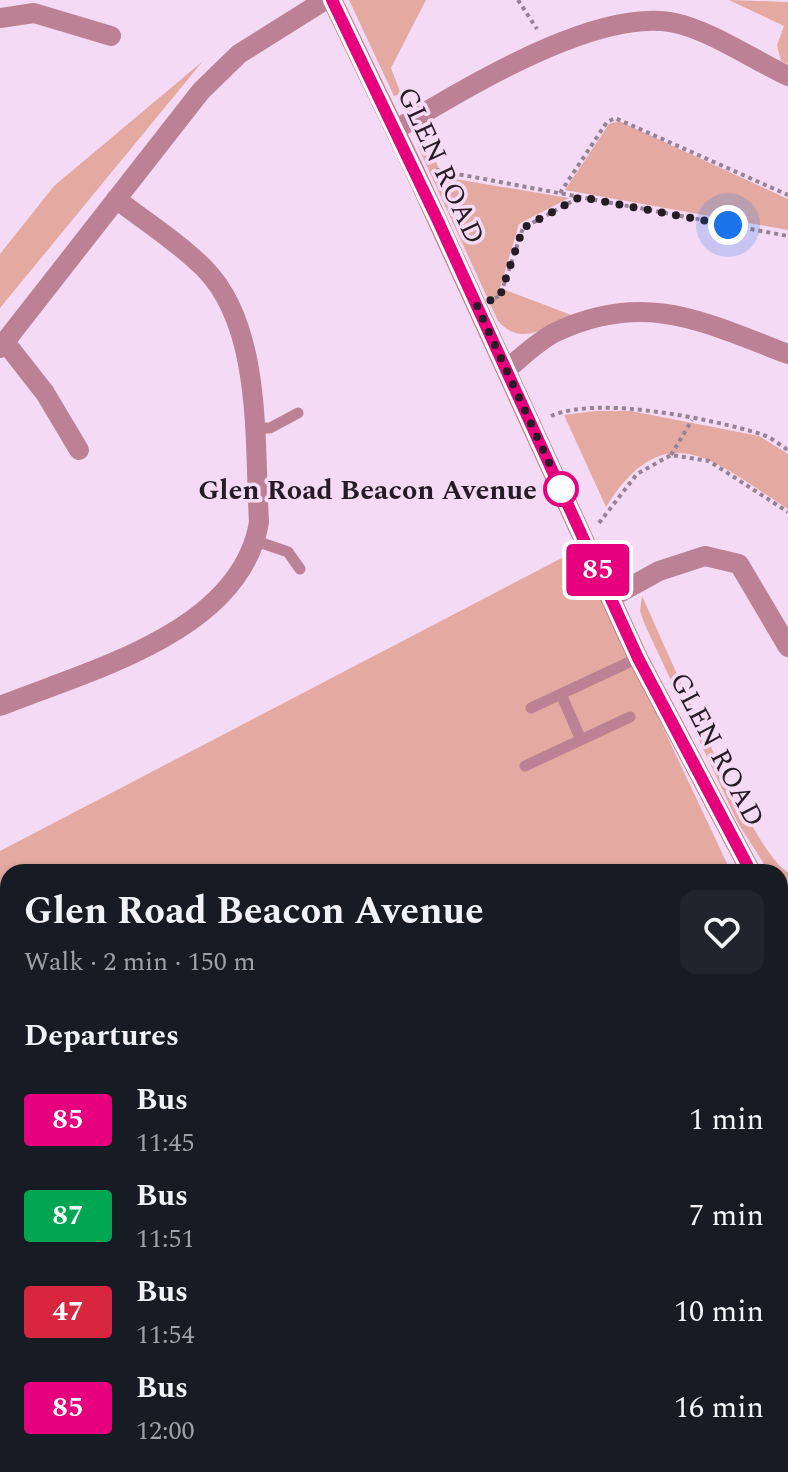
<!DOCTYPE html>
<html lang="en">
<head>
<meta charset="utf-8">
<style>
	body { margin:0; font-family:Spectral,serif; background:#20242c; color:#f1f3f6; height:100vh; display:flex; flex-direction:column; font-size:30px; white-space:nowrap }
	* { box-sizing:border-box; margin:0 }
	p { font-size:26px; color:#9ea1a6 }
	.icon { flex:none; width:44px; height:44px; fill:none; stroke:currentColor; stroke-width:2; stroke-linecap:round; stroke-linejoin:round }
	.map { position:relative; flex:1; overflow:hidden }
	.details { position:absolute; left:0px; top:864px; width:788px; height:608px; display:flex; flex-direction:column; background:#171b24; border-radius:24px 24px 0 0; box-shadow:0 2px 6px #0004 }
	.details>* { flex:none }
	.badge { padding:0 16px; border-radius:6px; font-size:28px; line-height:52px }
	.you { position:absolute; width:40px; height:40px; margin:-20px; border:6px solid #fff; border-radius:50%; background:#1a73e8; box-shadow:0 0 0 12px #1a73e833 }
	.map>.badge { position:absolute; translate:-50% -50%; box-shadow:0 0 0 4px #fff }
	h2 { padding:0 24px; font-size:30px; line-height:72px }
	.round { display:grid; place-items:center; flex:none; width:84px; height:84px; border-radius:16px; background:#20242c }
	.summary { display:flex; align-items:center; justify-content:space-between; height:136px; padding:0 24px }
	h1 { font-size:38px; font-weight:700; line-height:60px }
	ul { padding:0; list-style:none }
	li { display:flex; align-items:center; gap:24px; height:96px; padding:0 24px }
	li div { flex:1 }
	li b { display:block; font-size:30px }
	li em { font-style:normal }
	li .badge { min-width:88px; font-weight:700; text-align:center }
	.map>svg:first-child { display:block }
	.green { fill:#e4aaa1 }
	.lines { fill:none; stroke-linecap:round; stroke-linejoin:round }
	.path { stroke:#968396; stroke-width:4; stroke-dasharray:4 4; stroke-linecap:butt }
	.service { stroke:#bc8195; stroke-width:11 }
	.minor { stroke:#bc8195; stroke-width:20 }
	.line-casing { stroke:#fff; stroke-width:18 }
	.line { stroke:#e6007e; stroke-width:12 }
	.walk { stroke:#261c26; stroke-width:8; stroke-dasharray:0 14.4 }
	.stop-dot { fill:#fff; stroke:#e6007e; stroke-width:4 }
	.labels { text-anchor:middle; stroke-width:7; stroke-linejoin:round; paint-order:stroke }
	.street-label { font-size:28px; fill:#261c26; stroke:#f5daf5 }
	.stop-label { font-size:28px; font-weight:bold; fill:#261c26; stroke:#f5daf5; text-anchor:end }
</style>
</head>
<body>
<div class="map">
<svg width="788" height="1472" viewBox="0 0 788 1472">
	<rect width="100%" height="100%" fill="#f5daf5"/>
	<path class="green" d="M349,0H426L391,68L401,94L394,96Z
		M729,0L788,2V64L781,61L777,45L784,26Z
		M203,61L0,308V254L54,186Z
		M619,121L788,199V230L565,190L609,124Z
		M422,132L443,177L569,198L519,224L500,288L574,316C547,326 521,348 498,321L418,147Z
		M595,411H631L759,436L788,454V509C716,463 666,411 606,507L564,415Z
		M579,549L731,872H8V1416L0,1407V851Z
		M642,596C662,639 756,860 788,872V887L780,882V872H769L738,823L645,625L640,611Z
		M780,922L788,927V1363L780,1368Z
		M54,1464H231L222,1472H61Z
		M594,1464H642L645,1472H598Z"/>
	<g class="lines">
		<path class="path" d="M518,0L537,29
			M436,170L788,236
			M560,193L607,122L615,118L788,195
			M495,298L500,296L523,228L578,198
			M551,416C598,395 711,419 761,434C771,437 780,445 788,450
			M671,455L692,420
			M599,523L637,474L671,455L709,461L788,512
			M0,951L8,963
			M0,984L8,979
			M594,1464L598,1472
			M130,1472L139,1464"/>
		<path class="service" d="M254,428H270L298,413
			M256,541L288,552L300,569
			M561,694L581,740
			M531,708L638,658
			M525,766L630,717
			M780,1006L788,997
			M755,1464L760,1472"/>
		<path class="minor" d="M332,0L412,165L638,658L751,872
			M0,18L34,13L111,36
			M395,130C462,91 605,0 683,25C719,36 754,60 788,76
			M5,342L45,393L79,450
			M0,348L201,91L239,54L325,0
			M507,369C522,357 539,340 556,332C645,290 704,322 788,354
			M610,598L659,571L705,556L739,564L788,647
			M0,706C90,670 241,632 259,522C254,444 263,327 204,268C178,242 145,221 116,199
			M780,899L788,906"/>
	</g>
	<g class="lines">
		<defs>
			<path id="line" d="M332,0L438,221L638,658L751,872"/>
		</defs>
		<use href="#line" class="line-casing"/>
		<use href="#line" class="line"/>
		<path class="walk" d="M561,489L477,306L500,296L523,228L580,197L728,225"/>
	</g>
	<circle class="stop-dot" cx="561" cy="489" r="16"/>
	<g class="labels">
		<g class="street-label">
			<text transform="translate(442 165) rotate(65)" y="10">GLEN ROAD</text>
			<text transform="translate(718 749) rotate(62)" y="10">GLEN ROAD</text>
		</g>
		<g class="stop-label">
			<text x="537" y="499">Glen Road Beacon Avenue</text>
		</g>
	</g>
</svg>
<div class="you" style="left:728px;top:225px"></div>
<b class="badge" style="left:598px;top:570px;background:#e6007e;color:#fff">85</b>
<section class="details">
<div class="summary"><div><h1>Glen Road Beacon Avenue</h1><p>Walk · 2 min · 150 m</p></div><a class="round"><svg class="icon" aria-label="heart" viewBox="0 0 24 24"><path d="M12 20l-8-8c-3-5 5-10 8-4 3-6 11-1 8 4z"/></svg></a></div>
<h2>Departures</h2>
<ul>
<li><span class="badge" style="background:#e6007e;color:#fff">85</span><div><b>Bus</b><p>11:45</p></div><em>1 min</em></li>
<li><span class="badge" style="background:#00a651;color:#fff">87</span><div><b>Bus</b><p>11:51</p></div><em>7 min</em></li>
<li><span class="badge" style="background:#d7263d;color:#fff">47</span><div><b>Bus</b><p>11:54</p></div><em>10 min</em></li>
<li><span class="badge" style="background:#e6007e;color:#fff">85</span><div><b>Bus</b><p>12:00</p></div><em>16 min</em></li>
</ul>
</section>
</div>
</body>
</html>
